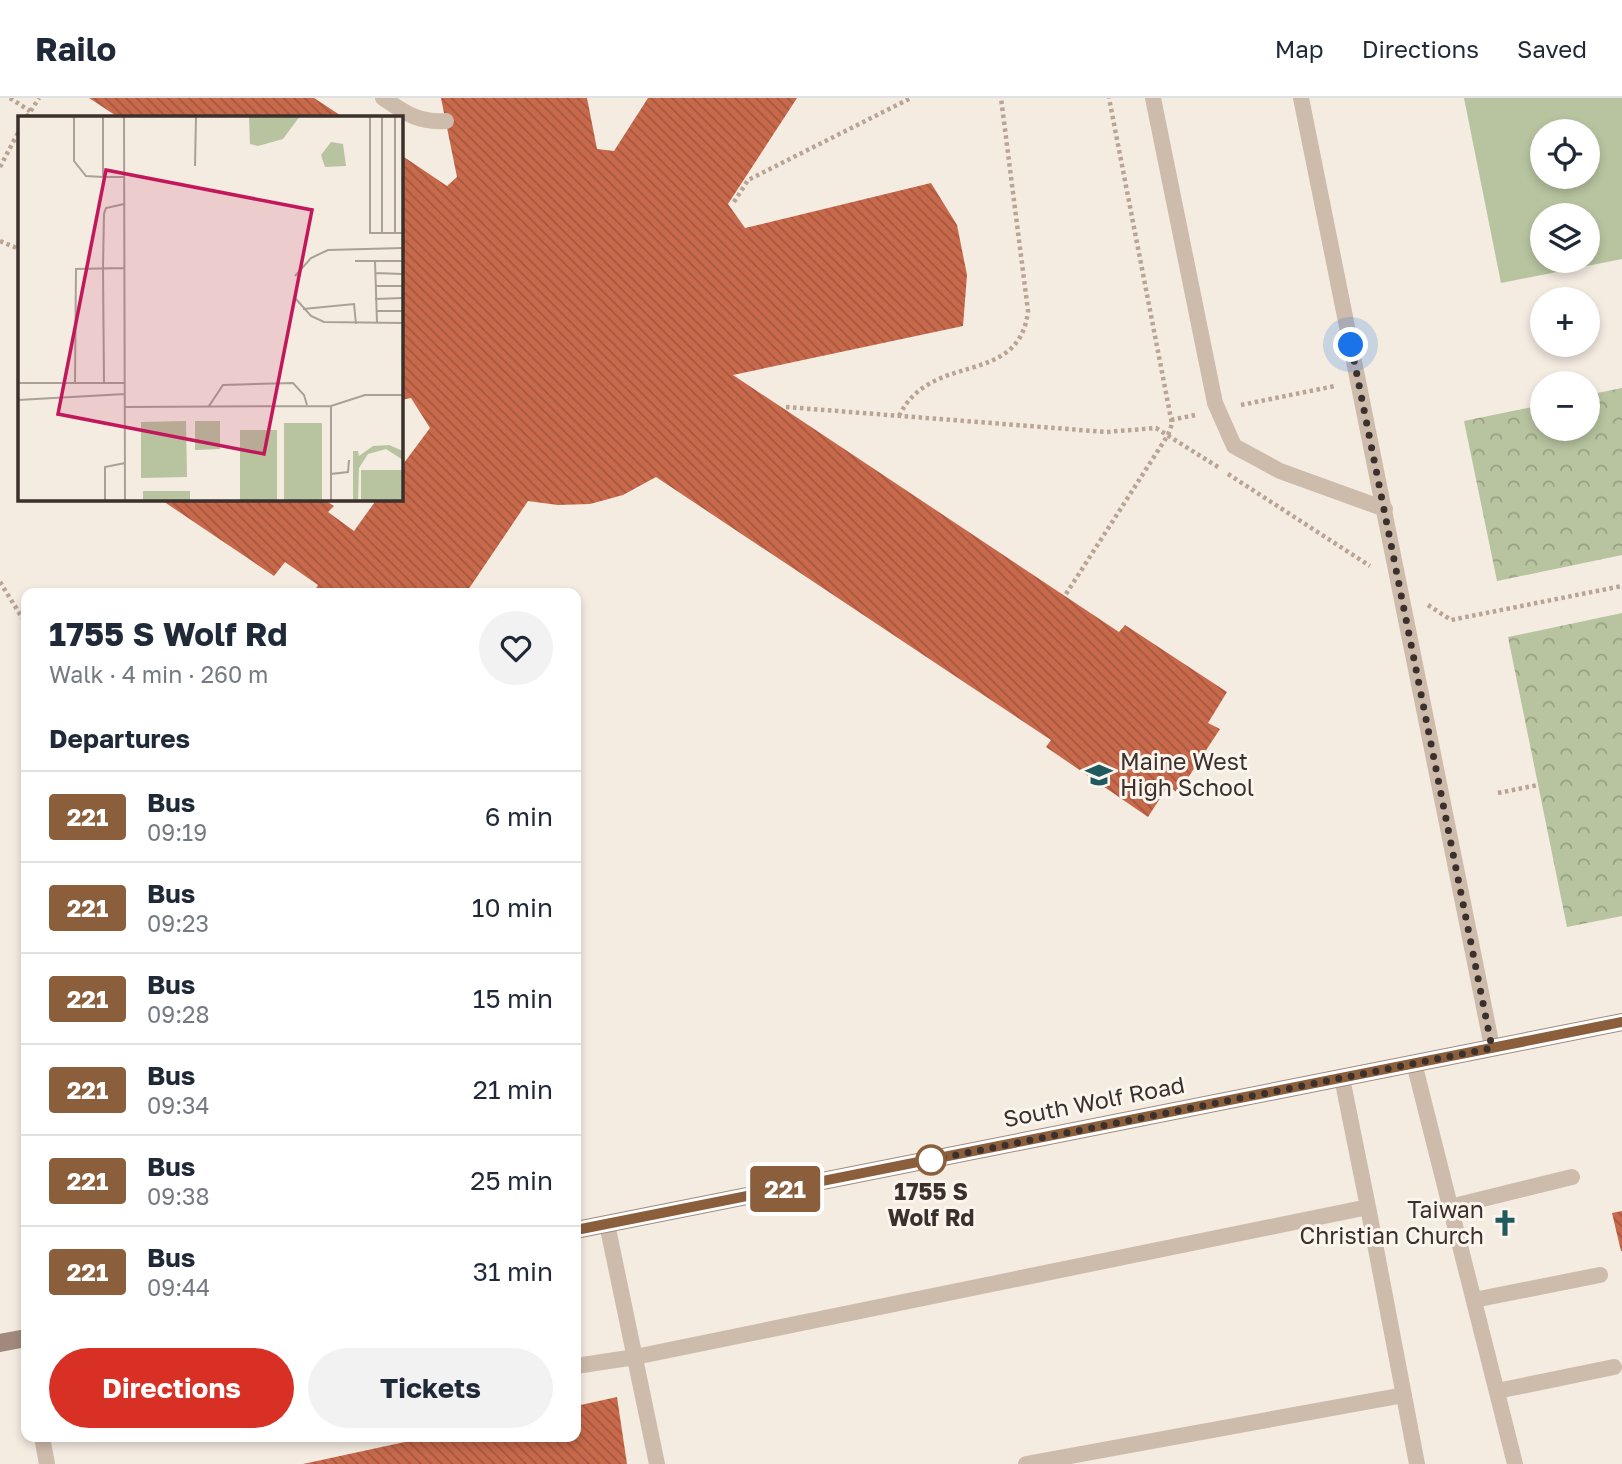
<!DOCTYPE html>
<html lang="en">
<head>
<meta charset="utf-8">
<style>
	body { margin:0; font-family:"Golos Text",sans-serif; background:#f2f2f3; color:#1f2937; height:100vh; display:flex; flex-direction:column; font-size:26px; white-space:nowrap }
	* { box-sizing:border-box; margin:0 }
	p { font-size:23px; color:#747a83 }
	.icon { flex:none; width:38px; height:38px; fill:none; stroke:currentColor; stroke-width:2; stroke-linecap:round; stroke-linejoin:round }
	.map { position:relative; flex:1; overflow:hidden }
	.drawer { position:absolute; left:21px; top:490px; width:560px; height:854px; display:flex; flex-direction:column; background:#fff; border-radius:14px; box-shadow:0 4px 10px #0003 }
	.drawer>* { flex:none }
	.badge { padding:0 14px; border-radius:5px; font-size:24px; line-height:46px }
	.buttons { position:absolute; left:1530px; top:21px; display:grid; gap:14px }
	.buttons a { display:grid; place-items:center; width:70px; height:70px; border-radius:50%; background:#fff; box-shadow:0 4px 10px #0003; font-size:35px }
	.you { position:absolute; width:35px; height:35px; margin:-18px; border:5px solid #fff; border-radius:50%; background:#1a73e8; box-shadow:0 0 0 10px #1a73e833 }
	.map>.badge { position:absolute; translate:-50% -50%; box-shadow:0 0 0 4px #fff }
	h2 { padding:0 28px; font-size:26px; line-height:63px }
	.round { display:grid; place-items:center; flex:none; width:74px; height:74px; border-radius:37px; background:#f2f2f3 }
	.overview { display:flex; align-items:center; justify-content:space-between; height:119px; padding:0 28px }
	h1 { font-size:33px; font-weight:700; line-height:52px }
	.button { display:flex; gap:14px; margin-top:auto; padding:14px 28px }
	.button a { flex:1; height:80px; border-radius:42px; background:#d93025; color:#fff; font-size:28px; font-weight:700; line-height:80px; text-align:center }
	.button a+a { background:#f2f2f3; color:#1f2937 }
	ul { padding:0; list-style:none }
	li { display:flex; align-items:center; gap:21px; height:91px; padding:0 28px; border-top:2px solid #e0e1e3 }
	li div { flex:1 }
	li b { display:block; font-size:26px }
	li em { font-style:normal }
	li .badge { min-width:77px; font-weight:700; text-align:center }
	header { display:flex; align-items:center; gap:42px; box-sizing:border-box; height:98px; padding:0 35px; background:#fff; border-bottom:2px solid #e0e1e3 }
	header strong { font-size:33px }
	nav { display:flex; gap:38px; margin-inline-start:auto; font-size:24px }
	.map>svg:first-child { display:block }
	.green { fill:#b8c4a0; fill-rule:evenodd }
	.park { fill:url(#park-crowns) }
	.building { fill:url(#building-back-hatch) }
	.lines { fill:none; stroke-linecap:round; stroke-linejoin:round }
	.path { stroke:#b9a596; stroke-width:4.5; stroke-dasharray:3.5 3.5; stroke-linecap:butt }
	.lane { stroke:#cdbbac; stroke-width:16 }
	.secondary { stroke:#a18a7d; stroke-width:18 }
	.line-casing { stroke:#fff; stroke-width:16 }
	.line { stroke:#8b5e3c; stroke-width:10 }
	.walk { stroke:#3b302b; stroke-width:7; stroke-dasharray:0 12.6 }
	.stop-dot { fill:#fff; stroke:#8b5e3c; stroke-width:3.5 }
	.labels { text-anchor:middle; stroke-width:6; stroke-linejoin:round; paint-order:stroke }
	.poi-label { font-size:23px; fill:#3b302b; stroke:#fbf5ee; text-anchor:start }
	.street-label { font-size:23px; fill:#3b302b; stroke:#fbf5ee }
	.stop-label { font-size:23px; font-weight:bold; fill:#3b302b; stroke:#fbf5ee }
	.inset-road { fill:none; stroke:#aaa098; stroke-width:2 }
	.view { fill:#c2185b; fill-opacity:0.15; stroke:#c2185b; stroke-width:3.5 }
	.inset-edge { fill:none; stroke:#3b302b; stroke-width:3.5 }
</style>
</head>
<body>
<header>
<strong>Railo</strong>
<nav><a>Map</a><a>Directions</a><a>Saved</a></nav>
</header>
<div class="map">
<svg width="1622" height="1366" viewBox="0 0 1622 1366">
	<defs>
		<pattern id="park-crowns" width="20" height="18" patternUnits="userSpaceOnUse" patternTransform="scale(1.75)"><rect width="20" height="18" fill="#b8c4a0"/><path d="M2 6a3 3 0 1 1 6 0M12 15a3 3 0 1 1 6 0" fill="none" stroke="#97a083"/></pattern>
		<pattern id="building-back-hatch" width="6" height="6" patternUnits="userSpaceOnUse" patternTransform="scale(1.75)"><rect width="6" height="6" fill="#c8694b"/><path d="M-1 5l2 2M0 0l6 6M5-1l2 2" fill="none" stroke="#a4573f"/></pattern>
	</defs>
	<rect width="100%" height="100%" fill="#f4ebe1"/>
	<path class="green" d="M1464,0H1622V161L1501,185ZM1542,33H1587V79H1542ZM1542,117H1587V163H1542Z"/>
	<path class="park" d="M1622,290V457L1497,483L1464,323L1542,307V331H1587V297Z
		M1622,515V818L1567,829L1508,539Z"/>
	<path class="building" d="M89,0H314L343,19H118Z
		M441,0H587L597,51L614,53L648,0H797L728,106L745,130L931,85L957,127L967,177L963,228L733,277L1119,534L1125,527L1227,594L1208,625L1220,631L1178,695L1168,688L1148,719L1046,649L1051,642L656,379L623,397L590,406L558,407L528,403L466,495H313L318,487L285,464L274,478L160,401H323L334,408L328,414L354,433L377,401H401V369L430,330L411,300L401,302V57L447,88L457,79Z
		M1622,1113V1153H1621L1612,1115Z
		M617,1299L627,1366H303L428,1339H576V1308Z"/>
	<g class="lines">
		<path class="path" d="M10,0L30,13
			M27,19L39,0
			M0,69L19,33
			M734,104L748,82L911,0
			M0,143L19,151
			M1241,307L1335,288
			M786,309L1106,334L1156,330L1218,369
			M899,318C931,252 1019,290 1028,213L1001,0
			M1171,322L1195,317
			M1228,376L1370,468
			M0,484L26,526
			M1066,496L1168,337L1172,326L1109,0
			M1428,507L1451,522L1622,488
			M1498,695L1538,687"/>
		<path class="lane" d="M383,0C405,15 419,25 446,23
			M1153,0L1215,305L1234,348L1280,373L1385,411
			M1301,0L1492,949
			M1414,965L1515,1366
			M1368,1109L1417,1366
			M1450,1109L1572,1079
			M607,1126L657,1366
			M1474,1202L1600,1177
			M576,1268L635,1259L1368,1109L1342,980
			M1497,1293L1614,1269
			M42,1339L47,1366
			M1026,1366L1404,1297"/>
		<path class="secondary" d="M576,1132L1622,924
			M0,1245L26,1240"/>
	</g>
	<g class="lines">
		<defs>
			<path id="line" d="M576,1132L1622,924"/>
		</defs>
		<use href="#line" class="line-casing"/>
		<use href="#line" class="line"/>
		<path class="walk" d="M931,1062L1492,950L1351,247"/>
	</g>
	<defs>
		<symbol id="school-bare" viewBox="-9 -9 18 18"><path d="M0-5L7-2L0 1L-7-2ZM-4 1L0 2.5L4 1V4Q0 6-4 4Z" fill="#1f5a5e" stroke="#fbf5ee" stroke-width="2.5" paint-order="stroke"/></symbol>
		<symbol id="church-bare" viewBox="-9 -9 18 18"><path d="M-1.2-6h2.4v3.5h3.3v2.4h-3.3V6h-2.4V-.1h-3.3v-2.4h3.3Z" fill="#1f5a5e" stroke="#fbf5ee" stroke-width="2.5" paint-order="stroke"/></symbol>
	</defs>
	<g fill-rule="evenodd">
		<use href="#school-bare" x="1080" y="658" width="38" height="38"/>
		<use href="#church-bare" x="1486" y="1106" width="38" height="38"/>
	</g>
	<circle class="stop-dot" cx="931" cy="1062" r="14"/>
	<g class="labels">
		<g class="poi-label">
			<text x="1120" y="672">Maine West<tspan x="1120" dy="26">High School</tspan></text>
			<text x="1484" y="1120" text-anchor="end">Taiwan<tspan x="1484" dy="26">Christian Church</tspan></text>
		</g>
		<g class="street-label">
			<text transform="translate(1094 1004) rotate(-11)" y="8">South Wolf Road</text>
		</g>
		<g class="stop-label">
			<text x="931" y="1102">1755 S<tspan x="931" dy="26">Wolf Rd</tspan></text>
		</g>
	</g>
	<g transform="translate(18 18)">
		<rect width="385" height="385" fill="#f4ebe1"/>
		<path d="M231,0H282L265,23L240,30L232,28ZM313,26L325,28L328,50L307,51L303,39ZM266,307H304V385H266ZM222,314H259V385H222ZM371,329L385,335V344L368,333L350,338L341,352L340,385H335V335H340L341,340L355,330ZM343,354H385V385H343ZM125,375H172V385H125Z" fill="#b8c4a0"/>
		<path d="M168,305L169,361L123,362V306ZM177,305H202V333L177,334Z" fill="#b8c4a0"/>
		<path class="inset-road" d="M56,0V45L68,60L85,61M85,0V61H106M106,0L107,385M352,0V117H385M364,0V117M377,0V117M177,50L178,0M106,88L88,92L86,98L85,152L86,267H107M337,145H385M357,145L359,207M357,157L385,158M277,160L293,142L310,134L385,132M357,170H385M277,182L293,200L306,206L385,207M357,183L385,182M285,193L336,188L338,208M359,195H385M0,267H86M57,267L58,153L106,152M0,284L107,278M191,290L205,269L275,267L286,279L289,289M313,290V358M107,291L313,290L347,279H385M87,385V351L107,347M313,385V358L330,356L331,344"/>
		<path class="view" d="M88,54L294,94L246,338L40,298Z"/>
		<rect width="385" height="385" class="inset-edge"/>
	</g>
</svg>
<div class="buttons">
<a><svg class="icon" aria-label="locate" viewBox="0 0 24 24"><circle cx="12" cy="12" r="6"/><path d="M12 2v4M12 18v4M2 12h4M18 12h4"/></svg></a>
<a><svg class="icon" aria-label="layers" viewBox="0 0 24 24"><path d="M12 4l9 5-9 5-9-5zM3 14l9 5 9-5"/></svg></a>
<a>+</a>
<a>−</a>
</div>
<div class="you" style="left:1351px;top:247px"></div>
<b class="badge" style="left:785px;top:1091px;background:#8b5e3c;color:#fff">221</b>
<section class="drawer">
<div class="overview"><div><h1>1755 S Wolf Rd</h1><p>Walk · 4 min · 260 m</p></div><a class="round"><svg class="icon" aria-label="heart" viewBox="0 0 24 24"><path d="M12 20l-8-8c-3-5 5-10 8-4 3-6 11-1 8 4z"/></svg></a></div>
<h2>Departures</h2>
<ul>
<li><span class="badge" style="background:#8b5e3c;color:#fff">221</span><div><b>Bus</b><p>09:19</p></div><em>6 min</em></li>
<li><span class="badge" style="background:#8b5e3c;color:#fff">221</span><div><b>Bus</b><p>09:23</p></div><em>10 min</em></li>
<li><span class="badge" style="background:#8b5e3c;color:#fff">221</span><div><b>Bus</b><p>09:28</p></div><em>15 min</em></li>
<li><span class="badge" style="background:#8b5e3c;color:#fff">221</span><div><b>Bus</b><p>09:34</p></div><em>21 min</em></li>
<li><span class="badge" style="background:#8b5e3c;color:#fff">221</span><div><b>Bus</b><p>09:38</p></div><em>25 min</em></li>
<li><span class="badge" style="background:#8b5e3c;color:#fff">221</span><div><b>Bus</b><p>09:44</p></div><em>31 min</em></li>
</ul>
<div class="button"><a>Directions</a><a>Tickets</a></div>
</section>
</div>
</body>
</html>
